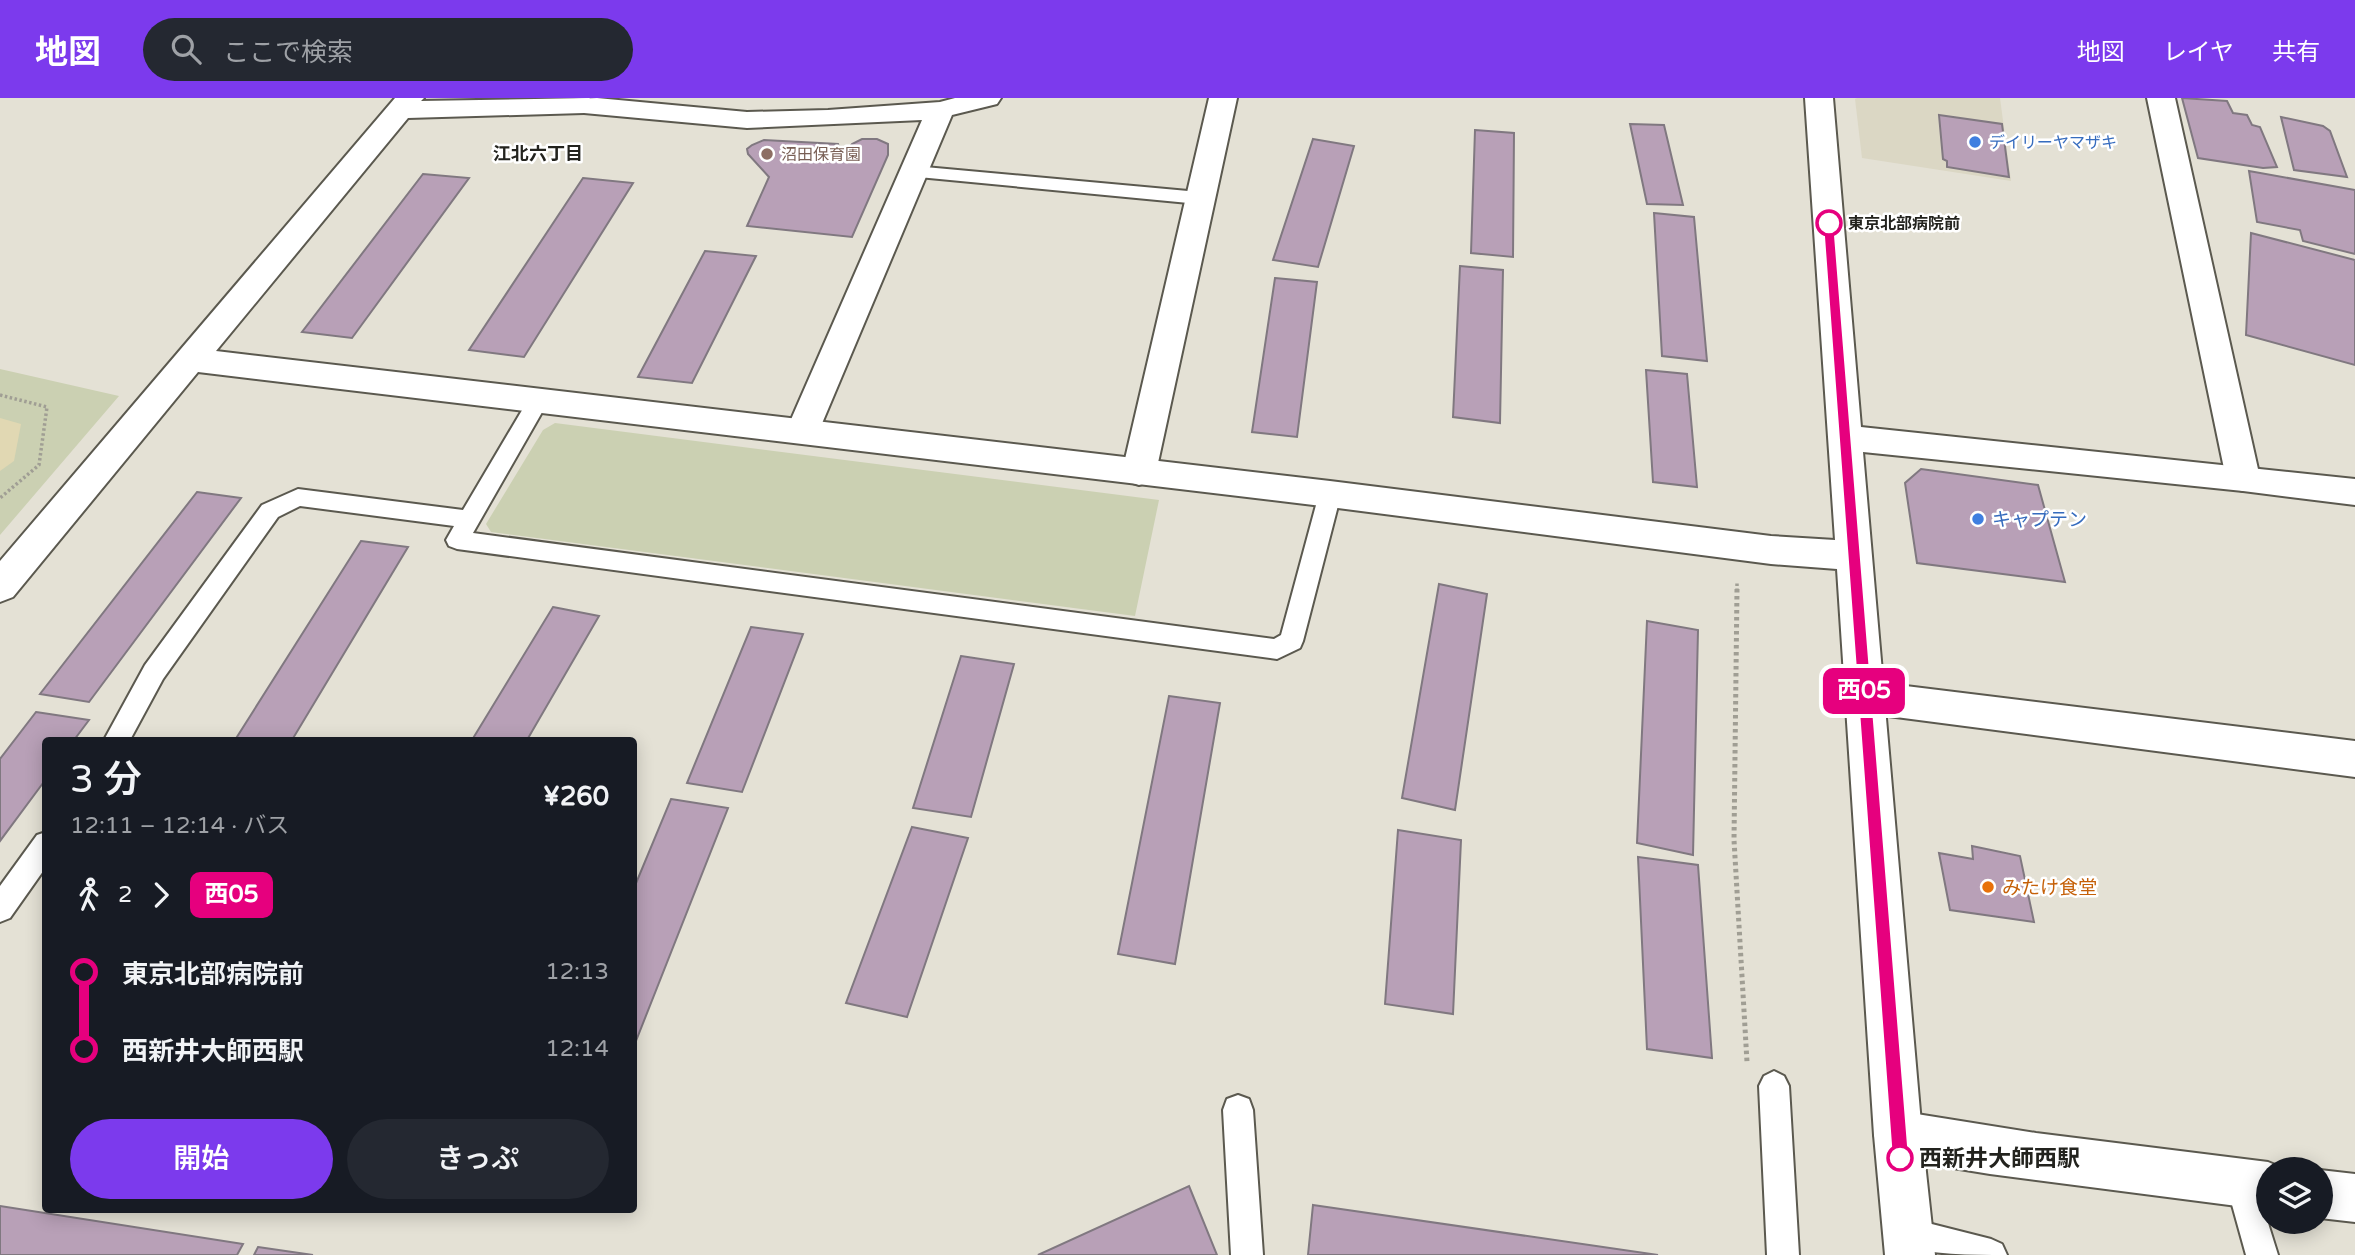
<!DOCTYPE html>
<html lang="ja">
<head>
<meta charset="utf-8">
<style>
	body { margin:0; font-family:"Varela Round","Noto Sans JP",sans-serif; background:#242831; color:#f1f3f6; height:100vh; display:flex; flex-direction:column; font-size:26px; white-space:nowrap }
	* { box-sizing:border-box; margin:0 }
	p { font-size:23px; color:#9ea1a6 }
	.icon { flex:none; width:38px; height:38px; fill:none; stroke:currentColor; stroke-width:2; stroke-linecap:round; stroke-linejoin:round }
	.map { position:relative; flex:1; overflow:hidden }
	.sheet { position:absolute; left:42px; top:639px; width:595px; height:476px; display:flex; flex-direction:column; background:#171b24; border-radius:7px; box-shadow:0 4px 18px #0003 }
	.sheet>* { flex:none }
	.badge { padding:0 14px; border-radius:10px; font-size:24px; line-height:46px }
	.buttons { position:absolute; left:2256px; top:1059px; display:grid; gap:14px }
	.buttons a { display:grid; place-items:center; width:77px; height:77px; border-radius:50%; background:#171b24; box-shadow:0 4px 18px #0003; font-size:35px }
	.map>.badge { position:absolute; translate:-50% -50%; box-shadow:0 0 0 4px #fff }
	.legs { display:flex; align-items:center; gap:10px; height:77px; padding:0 28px; font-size:23px }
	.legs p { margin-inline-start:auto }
	.headline { display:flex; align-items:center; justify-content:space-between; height:119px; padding:0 28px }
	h1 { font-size:38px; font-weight:600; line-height:52px }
	.primary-button { display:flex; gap:14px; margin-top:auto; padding:14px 28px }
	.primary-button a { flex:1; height:80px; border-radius:42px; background:#7c3aed; color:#fff; font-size:28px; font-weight:600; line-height:80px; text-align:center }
	.primary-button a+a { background:#242831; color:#f1f3f6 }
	ul { padding:0 28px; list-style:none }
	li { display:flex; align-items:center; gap:24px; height:77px; font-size:26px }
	li i { display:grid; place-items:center; width:10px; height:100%; margin:0 9px; background:currentColor }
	li i::after { content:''; width:18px; height:18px; margin:-9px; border:5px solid; border-radius:50%; background:#171b24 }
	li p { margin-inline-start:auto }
	li:first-child i { background:linear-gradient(#0000 50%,currentColor 0) }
	li:last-child i { background:linear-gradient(currentColor 50%,#0000 0) }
	header { display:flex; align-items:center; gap:42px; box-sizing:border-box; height:98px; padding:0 35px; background:#7c3aed; color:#fff }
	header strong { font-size:33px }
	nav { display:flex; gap:38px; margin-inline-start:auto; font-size:24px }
	.search { width:490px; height:63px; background:#242831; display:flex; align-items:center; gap:18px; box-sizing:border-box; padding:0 24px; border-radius:38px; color:#9ea1a6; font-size:26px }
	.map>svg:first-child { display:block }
	.built { fill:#dbd7c4 }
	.green { fill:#cbd0b2 }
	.sand { fill:#e1d8b3 }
	.building { fill:#b8a0b7; stroke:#807880; stroke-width:2 }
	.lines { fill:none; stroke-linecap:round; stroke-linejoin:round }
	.lane-casing { stroke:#5b594f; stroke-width:4 }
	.street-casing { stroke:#5b594f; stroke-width:4 }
	.secondary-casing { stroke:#5b594f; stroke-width:4 }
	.path-far1 { stroke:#a09e94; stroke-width:3.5; stroke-dasharray:2.5 2.5; stroke-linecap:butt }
	.path { stroke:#a09e94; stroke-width:5; stroke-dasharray:3.5 3.5; stroke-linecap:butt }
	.lane { fill:#fff; fill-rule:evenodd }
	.street { fill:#fff; fill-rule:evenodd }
	.secondary { fill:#fff; fill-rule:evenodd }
	.line-1 { fill:#e6007e; stroke:#fff; stroke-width:2 }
	.shop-dot { fill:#3f7fe0; stroke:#fff; stroke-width:2.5 }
	.education-dot { fill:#8d6e63; stroke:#fff; stroke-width:2.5 }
	.stop-1-dot { fill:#fff; stroke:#e6007e; stroke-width:3.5 }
	.food-dot { fill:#e8710a; stroke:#fff; stroke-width:2.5 }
	.labels { text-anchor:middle; stroke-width:5; stroke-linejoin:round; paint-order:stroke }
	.far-shop-label { font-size:16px; fill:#366cbe; stroke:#fff; text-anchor:start }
	.far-education-label { font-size:16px; fill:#785e54; stroke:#fff; text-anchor:start }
	.far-stop-label { font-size:16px; font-weight:bold; fill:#23231e; stroke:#fff; text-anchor:start }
	.far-neighbourhood-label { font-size:18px; font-weight:bold; fill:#23231e; stroke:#fff }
	.shop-label { font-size:19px; fill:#366cbe; stroke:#fff; text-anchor:start }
	.food-label { font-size:19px; fill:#c56008; stroke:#fff; text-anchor:start }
	.near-stop-label { font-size:23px; font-weight:bold; fill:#23231e; stroke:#fff; text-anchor:start }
</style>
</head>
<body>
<header>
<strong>地図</strong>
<div class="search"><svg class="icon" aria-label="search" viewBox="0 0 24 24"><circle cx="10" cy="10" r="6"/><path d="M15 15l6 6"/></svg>ここで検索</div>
<nav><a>地図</a><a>レイヤ</a><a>共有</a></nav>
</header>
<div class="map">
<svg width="2355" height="1157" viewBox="0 0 2355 1157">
	<rect width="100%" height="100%" fill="#e4e1d5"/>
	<path class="built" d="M1857,0H2000L2011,83L1862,60L1855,1Z"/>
	<path class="green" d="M0,271L119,298L0,437Z
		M555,325L1159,402L1135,518L491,434L486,426L543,332Z"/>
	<path class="sand" d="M0,320L21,326L14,363L0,373Z"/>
	<path class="building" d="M2182,0L2227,3L2233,15L2247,17L2252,27L2260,29L2277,69L2263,70L2198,60Z
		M1939,17L2002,26L2009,79L1947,69V63L1943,61Z
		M2281,19L2323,28L2330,33L2347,79L2294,72Z
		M1630,26L1664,27L1683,107L1647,106Z
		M1475,32L1514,35L1513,159L1471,155Z
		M862,41H877L888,46V57L852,139L747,128L769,79L748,56L747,51L752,47L764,42L838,46L839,50L848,51L852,46Z
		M1313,41L1354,48L1318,169L1273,162Z
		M2249,73L2355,92V156L2303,143L2300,132L2257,124Z
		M423,76L469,80L352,240L302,234Z
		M583,80L633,85L524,259L469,252Z
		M1654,115L1694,119L1707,263L1662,258Z
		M2251,135L2355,162V267L2246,237Z
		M705,153L756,158L692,285L638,279Z
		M1460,168L1503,172L1500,325L1453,319Z
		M1275,180L1317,184L1297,339L1252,334Z
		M1646,272L1687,276L1697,389L1653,384Z
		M1921,371L2038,387L2065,484L1917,465L1905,385Z
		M197,394L241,400L89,604L40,596Z
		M361,443L408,449L292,642H235Z
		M1439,486L1487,496L1455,712L1402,700Z
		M553,509L599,518L527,642H472Z
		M1647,523L1698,532L1693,757L1637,745Z
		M751,529L803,536L742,694L687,685Z
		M961,558L1014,566L971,719L913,710Z
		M1169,598L1220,605L1175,866L1118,856Z
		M36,614L89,622L74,642H46V681L0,743V661Z
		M671,701L728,710L634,948V790Z
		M912,729L968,740L907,919L846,905Z
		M1398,732L1461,742L1453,916L1385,906Z
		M1972,748L2020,758L2034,824L1950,812L1939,755L1973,761Z
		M1638,759L1698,767L1712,960L1647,951Z
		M1189,1088L1217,1157H1038Z
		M1313,1107L1658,1157H1308Z
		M0,1108L243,1146L237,1157H0Z
		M258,1149L313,1157H254Z"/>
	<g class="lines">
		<defs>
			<path id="lane" d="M914,68L1199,94L1208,100L1199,106L908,78L905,74Z
				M538,294L545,297L549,302L473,435L1274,541L1281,537L1319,396L1322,390L1330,388L1338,390L1341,396L1303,543L1300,550L1277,561L457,451L449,448L446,442L454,428L300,408L278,419L163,581L130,642H104L145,567L262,407L298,391L463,412L531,297Z
				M46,734V769L10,820L0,824V788L37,737Z
				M1774,973L1784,978L1789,988L1799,1157H1767L1759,988L1764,978Z
				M1238,997L1249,1001L1253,1012L1263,1157H1231L1223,1012L1227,1001Z
				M2241,1070L2252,1074L2278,1157H2246L2226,1085L2230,1074Z
				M1908,1120L1991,1141L2002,1146L2007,1157C1970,1157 1932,1157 1897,1147L1892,1136L1897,1125Z"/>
			<path id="street" d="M597,0L747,14L828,12L940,4L955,0H1001L997,6L952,17L815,342L803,345L791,342L786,333L922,22L747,30L584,15L574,13L570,7L574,1Z
				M1209,0H1237L1156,374L1151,383L1139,387L1127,383L1122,374Z
				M2147,0H2175L2260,380L2255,389L2243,393L2231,389L2226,380Z
				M1865,583L2355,643V679L1865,615L1851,611L1846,599L1851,587Z
				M1898,1013L2036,1035L2268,1064L2285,1071H2268V1112L1990,1076L1898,1061L1881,1054L1874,1037L1881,1020Z
				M2320,1072L2355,1076V1124L2320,1120Z"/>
			<path id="secondary" d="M395,0H424L421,3L589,0L598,7L594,13L584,15L408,20L216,253L1330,383L1771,438L1835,442L1805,0H1833L1861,329L2355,381V407L2243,393L1863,354L1922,1037L1935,1157H1885L1874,1037L1837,471L1771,466L1330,409L198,274L13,499L0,504V463Z"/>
		</defs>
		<use href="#lane" class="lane-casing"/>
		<use href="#street" class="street-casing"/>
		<use href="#secondary" class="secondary-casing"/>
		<path class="path-far1" d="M0,297L47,309L39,367L0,400
			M1737,493V483"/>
		<path class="path" d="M1737,491L1734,742L1747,964"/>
		<use href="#lane" class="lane"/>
		<use href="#street" class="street"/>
		<use href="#secondary" class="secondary"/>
	</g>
	<path class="line-1" d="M1829,122L1834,125L1909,1060L1906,1066L1900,1069L1894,1066L1892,1060L1823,125Z"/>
	<g class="shop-dot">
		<circle cx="1975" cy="44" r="7"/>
		<circle cx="1978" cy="421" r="7"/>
	</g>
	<circle class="education-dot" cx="767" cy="56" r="7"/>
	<g class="stop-1-dot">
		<circle cx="1829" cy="125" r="12"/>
		<circle cx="1900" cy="1060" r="12"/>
	</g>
	<circle class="food-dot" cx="1988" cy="789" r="7"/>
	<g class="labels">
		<g class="far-shop-label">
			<text x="1989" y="50">デイリーヤマザキ</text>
		</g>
		<g class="far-education-label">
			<text x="781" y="62">沼田保育園</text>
		</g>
		<g class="far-stop-label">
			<text x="1848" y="131">東京北部病院前</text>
		</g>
		<g class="far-neighbourhood-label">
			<text x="538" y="62">江北六丁目</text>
		</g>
		<g class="shop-label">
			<text x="1992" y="428">キャプテン</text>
		</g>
		<g class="food-label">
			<text x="2002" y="796">みたけ食堂</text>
		</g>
		<g class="near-stop-label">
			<text x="1919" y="1068">西新井大師西駅</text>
		</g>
	</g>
</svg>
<div class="buttons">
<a><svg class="icon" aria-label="layers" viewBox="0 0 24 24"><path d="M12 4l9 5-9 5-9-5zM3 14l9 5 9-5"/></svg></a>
</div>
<b class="badge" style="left:1864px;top:593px;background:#e6007e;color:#fff">西05</b>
<section class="sheet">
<div class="headline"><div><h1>3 分</h1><p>12:11 – 12:14 · バス</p></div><b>¥260</b></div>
<div class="legs"><svg class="icon" aria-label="walk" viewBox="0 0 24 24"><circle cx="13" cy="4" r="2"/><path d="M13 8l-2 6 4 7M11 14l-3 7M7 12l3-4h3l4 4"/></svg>2<svg class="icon" aria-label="forward" viewBox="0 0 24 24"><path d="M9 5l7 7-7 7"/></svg><b class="badge" style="background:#e6007e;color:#fff">西05</b></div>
<ul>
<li><i style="color:#e6007e"></i><b>東京北部病院前</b><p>12:13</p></li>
<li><i style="color:#e6007e"></i><b>西新井大師西駅</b><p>12:14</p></li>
</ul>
<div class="primary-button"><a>開始</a><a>きっぷ</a></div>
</section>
</div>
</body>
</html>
